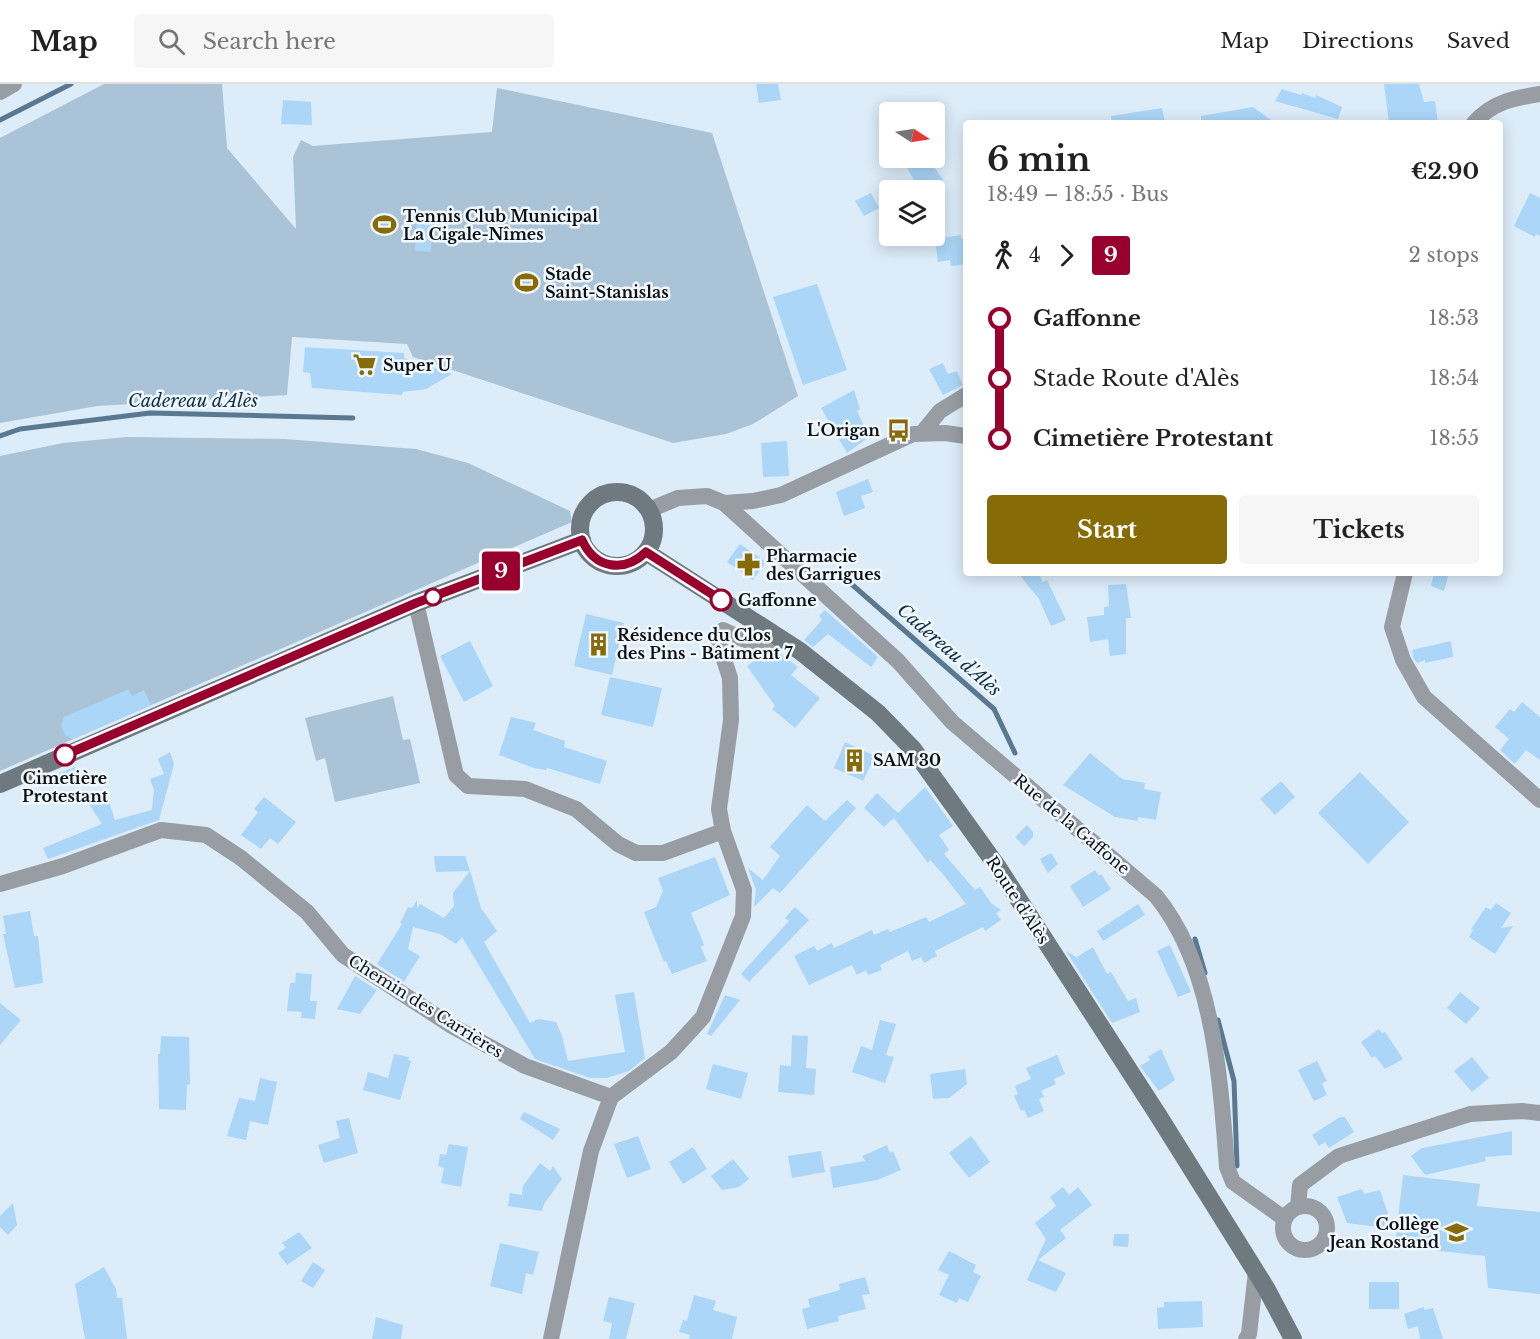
<!DOCTYPE html>
<html lang="en">
<head>
<meta charset="utf-8">
<style>
	body { margin:0; font-family:"Libre Baskerville",serif; background:#f6f6f6; color:#222; height:100vh; display:flex; flex-direction:column; font-size:22px; white-space:nowrap }
	* { box-sizing:border-box; margin:0 }
	p { font-size:20px; color:#767676 }
	.icon { flex:none; width:33px; height:33px; fill:none; stroke:currentColor; stroke-width:2; stroke-linecap:round; stroke-linejoin:round }
	.map { position:relative; flex:1; overflow:hidden }
	.drawer { position:absolute; left:963px; top:36px; width:540px; height:456px; display:flex; flex-direction:column; background:#fff; border-radius:6px; box-shadow:0 3px 15px #0003 }
	.drawer>* { flex:none }
	.badge { padding:0 12px; border-radius:4px; font-size:21px; line-height:39px }
	.needle { width:39px; rotate:102deg }
	.fabs { position:absolute; left:879px; top:18px; display:grid; gap:12px }
	.fabs a { display:grid; place-items:center; width:66px; height:66px; border-radius:6px; background:#fff; box-shadow:0 3px 15px #0003; font-size:30px }
	.map>.badge { position:absolute; translate:-50% -50%; box-shadow:0 0 0 3px #fff }
	.legs { display:flex; align-items:center; gap:9px; height:66px; padding:0 24px; font-size:20px }
	.legs p { margin-inline-start:auto }
	.head { display:flex; align-items:center; justify-content:space-between; height:102px; padding:0 24px }
	h1 { font-size:33px; font-weight:800; line-height:45px }
	.cta { display:flex; gap:12px; margin-top:auto; padding:12px 24px }
	.cta a { flex:1; height:69px; border-radius:6px; background:#866b07; color:#fff; font-size:24px; font-weight:800; line-height:69px; text-align:center }
	.cta a+a { background:#f6f6f6; color:#222 }
	ul { padding:0 24px; list-style:none }
	li { display:flex; align-items:center; gap:21px; height:60px; font-size:22px }
	li i { display:grid; place-items:center; width:9px; height:100%; margin:0 8px; background:currentColor }
	li i::after { content:''; width:15px; height:15px; margin:-8px; border:4px solid; border-radius:50%; background:#fff }
	li p { margin-inline-start:auto }
	li:first-child i { background:linear-gradient(#0000 50%,currentColor 0) }
	li:last-child i { background:linear-gradient(currentColor 50%,#0000 0) }
	header { display:flex; align-items:center; gap:36px; box-sizing:border-box; height:84px; padding:0 30px; background:#fff; border-bottom:2px solid #e0e0e0 }
	header strong { font-size:28px }
	nav { display:flex; gap:33px; margin-inline-start:auto; font-size:21px }
	.search { width:420px; height:54px; background:#f6f6f6; display:flex; align-items:center; gap:15px; box-sizing:border-box; padding:0 21px; border-radius:6px; color:#767676; font-size:22px }
	.map>svg:first-child { display:block }
	.green { fill:#aac3d7 }
	.lines { fill:none; stroke-linecap:round; stroke-linejoin:round }
	.stream { stroke:#5a7990; stroke-width:5 }
	.building { fill:#abd6f7 }
	.street { stroke:#979da3; stroke-width:16 }
	.secondary { stroke:#6f7980; stroke-width:18 }
	.line-1-casing { stroke:#fff; stroke-width:14 }
	.line-1 { stroke:#98012d; stroke-width:9 }
	.stop-1-dot { fill:#fff; stroke:#98012d; stroke-width:3 }
	.labels { text-anchor:middle; stroke-width:5; stroke-linejoin:round; paint-order:stroke }
	.poi-label { font-size:16px; font-weight:bold; fill:#0c1115; stroke:#f1f8fd; text-anchor:start }
	.stop-label { font-size:16px; font-weight:bold; fill:#0c1115; stroke:#f1f8fd; text-anchor:start }
	.street-label { font-size:16px; fill:#0c1115; stroke:#f1f8fd }
	.water-label { font-size:18px; font-style:italic; fill:#0e3147; stroke:#f1f8fd }
</style>
</head>
<body>
<header>
<strong>Map</strong>
<div class="search"><svg class="icon" aria-label="search" viewBox="0 0 24 24"><circle cx="10" cy="10" r="6"/><path d="M15 15l6 6"/></svg>Search here</div>
<nav><a>Map</a><a>Directions</a><a>Saved</a></nav>
</header>
<div class="map">
<svg width="1540" height="1255" viewBox="0 0 1540 1255">
	<rect width="100%" height="100%" fill="#dcecf9"/>
	<path class="green" d="M104,0H222L227,64L296,145L293,73L301,56L313,62L492,48L497,4L712,49L798,312L753,340L726,350L673,359L413,273L407,260L292,253L287,311L97,322L0,339V54Z
		M127,353L284,355L416,365L468,379L570,427L572,438L0,687V372L63,359Z
		M393,612L403,656L410,655L420,699L335,718L325,674L316,677L305,634Z"/>
	<g class="lines">
		<path class="stream" d="M0,36L71,0
			M0,352L20,345L150,329L353,334
			M848,497L994,625L1015,669
			M1195,855L1205,889
			M1218,936L1234,997L1237,1082"/>
	</g>
	<path class="building" d="M756,0H778L781,16L759,19Z
		M1384,0H1419L1424,18L1435,17L1438,39H1389Z
		M1282,5L1301,11L1302,9L1315,14L1316,11L1342,23L1338,35L1275,17Z
		M283,16L311,18L312,41L281,40Z
		M1253,23L1275,39H1201V32Z
		M1162,24L1165,39H1112L1111,32Z
		M902,74H928L943,96L927,106H919Z
		M871,109L879,124L864,132L855,117Z
		M1530,109L1540,114V152L1536,150L1535,153L1514,142Z
		M417,130L433,131L431,168L415,167Z
		M961,151V155L966,154V180L951,182L950,176L938,178L935,155Z
		M817,200L847,286L803,301L773,213Z
		M305,263L404,269V274L452,290L426,305L403,308L402,311L312,304L310,289L303,288Z
		M943,279L948,290L957,287L963,301L943,311L929,285Z
		M854,306L860,325L857,327L867,348L865,356L847,369L821,324Z
		M787,357L789,392L763,393L761,359Z
		M868,395L873,408L861,412L865,424L844,432L836,408Z
		M740,460L766,478L753,496L727,478Z
		M1018,489H1038L1043,498L1047,496L1066,536L1051,542L1039,515Z
		M1434,489H1449L1444,507L1431,502Z
		M1126,500L1131,534H1126V570L1110,572L1108,555L1090,558L1087,533L1104,531V523L1109,522L1108,501Z
		M825,526L878,573L871,583L828,550L813,563L804,556L822,536L819,532Z
		M586,530L624,539L612,591L574,582Z
		M470,557L493,602L464,618L440,572Z
		M1451,557L1453,573L1425,579V576L1417,579L1413,573L1412,566Z
		M778,568L798,583L791,591L820,614L795,644L772,625L775,622L747,582L764,570Z
		M610,593L662,604L653,643L601,631Z
		M129,605L132,612L144,606L151,621L73,655L65,651L61,642L64,633Z
		M1522,618L1540,633V676L1526,666L1515,680L1500,666L1509,655L1495,643L1510,625L1514,628Z
		M511,633L536,639L533,646L565,657L564,663L607,677L600,700L547,684L546,686L534,684L499,671Z
		M845,658L875,672L863,697L834,684Z
		M170,668L174,680L159,736L48,775L43,764L102,740L89,720L106,709L115,736L152,726L154,706L150,695L164,690L158,675Z
		M1090,669L1122,695L1145,699L1144,705L1161,708L1156,736L1138,733V737L1115,733L1063,701Z
		M75,683L82,694L61,702L57,690Z
		M1360,688L1409,738L1368,780L1318,729Z
		M1281,697L1295,713L1275,731L1260,715Z
		M925,703L953,742L939,751L949,766L944,770L975,806L980,803L991,819L1001,826L996,829L1001,836L985,847L983,843L935,867L937,872L924,879L921,873L912,877L908,867L880,881L882,886L868,891L866,886L857,891L852,881L809,901L794,872L814,862L817,867L832,859L834,864L872,846L874,851L888,845L890,848L926,833L929,838L966,820L942,789L930,776L928,779L894,734L884,743L864,724L877,709L898,729Z
		M264,713L296,738L278,760L270,754L261,765L241,751L258,728L254,725Z
		M847,716L856,724L780,809L773,804L754,823L756,806L748,784L763,796L780,772L770,763L807,721L825,737Z
		M1027,741L1033,748V753L1024,762L1015,753Z
		M1051,769L1058,780L1048,789L1040,775Z
		M434,772H465L470,787L436,788Z
		M715,773L730,811L691,829L704,861L701,863L707,877L672,890L666,877L664,878L644,828L656,823L663,807L658,794Z
		M1095,786L1099,792L1101,790L1111,805L1083,823L1070,802Z
		M470,787L481,824L497,847L484,858L530,939L538,935L556,938L562,952L568,977L625,968L615,911L634,908L645,974L629,987L606,994H590L535,975L462,853L456,860L440,850L413,843L408,865L420,872L404,898L377,880L402,840L400,839L408,823L412,824L417,816V825L420,820L444,834L454,822L453,809Z
		M1496,819L1511,829L1501,844L1513,842L1495,870L1469,853L1473,846L1471,845L1486,823L1491,826Z
		M1138,820L1145,831L1103,857L1097,847Z
		M795,823L809,836L749,898L741,890L789,837L785,834Z
		M30,827L34,852H38L43,899L15,904L3,850H6L3,832Z
		M1170,861L1191,908L1178,913L1157,867Z
		M1093,863L1107,890L1111,888L1128,917L1136,914L1140,928L1112,939L1066,867L1079,875L1077,873Z
		M296,889L312,890L310,917H317L315,935L301,934L302,928L287,927L290,899H295Z
		M355,892L377,906L360,930L337,925Z
		M1460,908L1480,924L1466,940L1447,924Z
		M725,911L740,916L711,952L707,950Z
		M0,919L21,936L0,961Z
		M880,936L896,940L886,971L894,973L885,999L852,988L861,962L872,966Z
		M1379,945L1382,949L1385,948L1403,975L1385,985L1375,972L1372,974L1361,958Z
		M792,951L808,952L806,984L816,985L814,1011L778,1008L780,981L791,982Z
		M161,952L189,953L190,1000L187,1001L186,1026L159,1025L158,970H160Z
		M1161,965L1175,996L1159,1007L1140,982L1150,976L1148,973Z
		M394,970L409,973L408,976L411,977L400,1016L363,1006L368,988L388,994Z
		M1057,971L1065,990L1054,995L1056,1000L1041,1007L1044,1013L1039,1015L1044,1027L1028,1034L1024,1026L1021,1027L1014,1012L1018,1010L1015,1002L1031,995L1026,984Z
		M1472,973L1489,994L1472,1008L1454,987Z
		M1317,977L1327,997L1322,999L1327,1011L1314,1017L1298,986Z
		M713,980L748,989L741,1015L706,1005Z
		M965,985L967,1000L949,1014L933,1015L930,990Z
		M260,994L277,998L268,1041L250,1037L246,1056L227,1052L239,1014L255,1017Z
		M524,1028L560,1045L553,1056L520,1035Z
		M1340,1033H1345L1354,1048L1329,1064L1325,1058L1319,1062L1312,1051Z
		M349,1034L358,1069L324,1079L318,1061L340,1054L336,1037Z
		M1512,1047V1071L1485,1073L1486,1077L1425,1091L1411,1072L1422,1064Z
		M638,1052L651,1085L627,1094L614,1060Z
		M971,1052L990,1078L969,1094L949,1069Z
		M449,1060L468,1063L461,1103L441,1099L444,1084L438,1082L440,1070L446,1071Z
		M887,1061L890,1069L893,1067L901,1086L877,1096L833,1104L830,1083L865,1077L862,1072Z
		M693,1063L707,1085L683,1100L669,1078Z
		M821,1067L825,1088L792,1094L788,1072Z
		M733,1075L749,1095L739,1103L722,1106L711,1092Z
		M540,1079L550,1087L553,1082L562,1095L544,1120L542,1127L508,1122L510,1109L522,1111L523,1102Z
		M1403,1091L1480,1100L1477,1122L1540,1128V1210L1488,1204L1485,1172L1395,1162Z
		M1063,1103L1069,1111L1078,1103L1092,1121L1060,1146L1066,1154L1038,1176L1066,1189L1056,1208L1027,1196L1046,1155L1035,1139L1056,1122L1050,1113Z
		M1362,1105L1364,1110L1380,1106L1393,1145L1347,1139L1337,1113Z
		M13,1119L17,1141L8,1151L0,1143V1132Z
		M299,1148L312,1164L287,1181L278,1169L286,1164L282,1159Z
		M1114,1150H1129L1128,1163L1113,1162Z
		M500,1159L539,1168L533,1191L526,1189L522,1210L490,1202Z
		M949,1167L976,1181L973,1188L981,1192L968,1218L959,1214L957,1219L939,1211L949,1191L938,1186Z
		M313,1178L325,1186L313,1204L301,1197Z
		M104,1183L116,1205L117,1214H122L127,1255H85L75,1200Z
		M865,1193L870,1210L862,1211L866,1225L838,1232L839,1237L807,1245L802,1225L810,1223L808,1215L840,1206L839,1200Z
		M1369,1198H1399V1225H1369Z
		M694,1211L716,1217L713,1226L737,1233L732,1255H689L690,1251L679,1248L683,1236L687,1237Z
		M609,1213L635,1219L626,1255H609L612,1239L603,1237Z
		M1202,1217L1203,1243L1158,1245L1157,1224L1164,1223V1218Z
		M1424,1223V1226L1433,1224L1443,1255H1420L1418,1242L1408,1245L1404,1230Z
		M376,1233L403,1241L401,1255H372Z"/>
	<g class="lines">
		<path class="street" d="M0,8L14,0
			M1474,39C1492,18 1514,14 1540,10
			M922,349L940,327L966,311
			M724,419L898,577L952,638L1156,812C1214,883 1220,994 1227,1083L1233,1098L1285,1135
			M649,426L678,414L707,412L724,419L753,417L781,411L913,350L945,349L966,352
			M1405,489L1392,543L1403,576L1424,613L1540,716
			M416,519L456,691L468,702L525,705L576,725L618,760L636,769H663L723,747
			M0,800L63,782L161,746L206,751L241,774L307,828L343,871L452,942L525,982L611,1013
			M1283 1144a22 22 0 1 1 44 0a22 22 0 1 1-44 0Z
			M1298,1123L1300,1101L1339,1072L1470,1030L1522,1027L1540,1029
			M551,1255L591,1067L611,1013L671,968L703,933L743,832L744,806L723,747L719,725L731,636L730,594L718,557L723,546L756,561L780,557
			M1246,1255L1249,1250L1256,1188"/>
		<path class="secondary" d="M580 445a37 37 0 1 1 74 0a37 37 0 1 1-74 0Z
			M646,468L800,567L878,629L913,665L997,782L1158,1031L1266,1204L1293,1255
			M0,700L416,519L582,456"/>
	</g>
	<g class="lines">
		<defs>
			<path id="line-1" d="M65,671L416,519L582,456C595,485 624,489 646,468L721,516"/>
		</defs>
		<use href="#line-1" class="line-1-casing"/>
		<use href="#line-1" class="line-1"/>
	</g>
	<defs>
		<symbol id="stadium-bare" viewBox="-9 -9 18 18"><path d="M0-5a6.5 5 0 1 0 0 10a6.5 5 0 1 0 0-10ZM-3.5-1.8h7v3.6h-7Z" fill="#866b07" stroke="#f1f8fd" stroke-width="2.5" paint-order="stroke"/></symbol>
		<symbol id="supermarket-bare" viewBox="-9 -9 18 18"><path d="M-6-5.5h2.5l.6 2H6L4.5 2H-2.5L-4.4-4H-6ZM-1.5 3.2a1.3 1.3 0 1 0 .1 0ZM3 3.2a1.3 1.3 0 1 0 .1 0Z" fill="#866b07" stroke="#f1f8fd" stroke-width="2.5" paint-order="stroke"/></symbol>
		<symbol id="bus-bare" viewBox="-9 -9 18 18"><path d="M-5-6H5V4H4V6H2V4H-2V6H-4V4H-5ZM-3.5-4V0h7V-4ZM-3.5 1.2v1.5H-2V1.2ZM2 1.2v1.5H3.5V1.2Z" fill="#866b07" stroke="#f1f8fd" stroke-width="2.5" paint-order="stroke"/></symbol>
		<symbol id="pharmacy-bare" viewBox="-9 -9 18 18"><path d="M-2-6h4v4h4v4h-4v4h-4v-4h-4v-4h4Z" fill="#866b07" stroke="#f1f8fd" stroke-width="2.5" paint-order="stroke"/></symbol>
		<symbol id="building-bare" viewBox="-9 -9 18 18"><path d="M-4-6H4V6H1V3H-1V6H-4ZM-2.5-4.3h1.7v1.8h-1.7ZM.8-4.3h1.7v1.8H.8ZM-2.5-1h1.7V.8h-1.7ZM.8-1h1.7V.8H.8Z" fill="#866b07" stroke="#f1f8fd" stroke-width="2.5" paint-order="stroke"/></symbol>
		<symbol id="school-bare" viewBox="-9 -9 18 18"><path d="M0-5L7-2L0 1L-7-2ZM-4 1L0 2.5L4 1V4Q0 6-4 4Z" fill="#866b07" stroke="#f1f8fd" stroke-width="2.5" paint-order="stroke"/></symbol>
	</defs>
	<g fill-rule="evenodd">
		<use href="#stadium-bare" x="368" y="124" width="33" height="33"/>
		<use href="#stadium-bare" x="510" y="182" width="33" height="33"/>
		<use href="#supermarket-bare" x="348" y="264" width="33" height="33"/>
		<use href="#bus-bare" x="882" y="330" width="33" height="33"/>
		<use href="#pharmacy-bare" x="732" y="464" width="33" height="33"/>
		<use href="#building-bare" x="582" y="544" width="33" height="33"/>
		<use href="#building-bare" x="838" y="660" width="33" height="33"/>
		<use href="#school-bare" x="1440" y="1132" width="33" height="33"/>
	</g>
	<g class="stop-1-dot">
		<circle cx="433" cy="513" r="8"/>
		<circle cx="721" cy="516" r="10"/>
		<circle cx="65" cy="671" r="10"/>
	</g>
	<g class="labels">
		<g class="poi-label">
			<text x="403" y="138">Tennis Club Municipal<tspan x="403" dy="18">La Cigale-Nîmes</tspan></text>
			<text x="545" y="196">Stade<tspan x="545" dy="18">Saint-Stanislas</tspan></text>
			<text x="383" y="287">Super U</text>
			<text x="880" y="352" text-anchor="end">L'Origan</text>
			<text x="766" y="478">Pharmacie<tspan x="766" dy="18">des Garrigues</tspan></text>
			<text x="617" y="557">Résidence du Clos<tspan x="617" dy="18">des Pins - Bâtiment 7</tspan></text>
			<text x="873" y="682">SAM 30</text>
			<text x="1439" y="1146" text-anchor="end">Collège<tspan x="1439" dy="18">Jean Rostand</tspan></text>
		</g>
		<g class="stop-label">
			<text x="738" y="522">Gaffonne</text>
			<text x="65" y="700" text-anchor="middle">Cimetière<tspan x="65" dy="18">Protestant</tspan></text>
		</g>
		<g class="street-label">
			<text transform="translate(1072 740) rotate(40)" y="6">Rue de la Gaffone</text>
			<text transform="translate(1018 816) rotate(57)" y="6">Route d'Alès</text>
			<text transform="translate(426 922) rotate(32)" y="6">Chemin des Carrières</text>
		</g>
		<g class="water-label">
			<text x="193" y="323">Cadereau d'Alès</text>
			<text transform="translate(949 566) rotate(41)" y="6">Cadereau d'Alès</text>
		</g>
	</g>
</svg>
<div class="fabs">
<a><svg class="needle" viewBox="-14 -14 28 28"><path d="M0-13l5 13h-10z" fill="#e53935"/><path d="M0 13l5-13h-10z" fill="#767676"/></svg></a>
<a><svg class="icon" aria-label="layers" viewBox="0 0 24 24"><path d="M12 4l9 5-9 5-9-5zM3 14l9 5 9-5"/></svg></a>
</div>
<b class="badge" style="left:501px;top:487px;background:#98012d;color:#fff">9</b>
<section class="drawer">
<div class="head"><div><h1>6 min</h1><p>18:49 – 18:55 · Bus</p></div><b>€2.90</b></div>
<div class="legs"><svg class="icon" aria-label="walk" viewBox="0 0 24 24"><circle cx="13" cy="4" r="2"/><path d="M13 8l-2 6 4 7M11 14l-3 7M7 12l3-4h3l4 4"/></svg>4<svg class="icon" aria-label="forward" viewBox="0 0 24 24"><path d="M9 5l7 7-7 7"/></svg><b class="badge" style="background:#98012d;color:#fff">9</b><p>2 stops</p></div>
<ul>
<li><i style="color:#98012d"></i><b>Gaffonne</b><p>18:53</p></li>
<li><i style="color:#98012d"></i><span>Stade Route d'Alès</span><p>18:54</p></li>
<li><i style="color:#98012d"></i><b>Cimetière Protestant</b><p>18:55</p></li>
</ul>
<div class="cta"><a>Start</a><a>Tickets</a></div>
</section>
</div>
</body>
</html>
